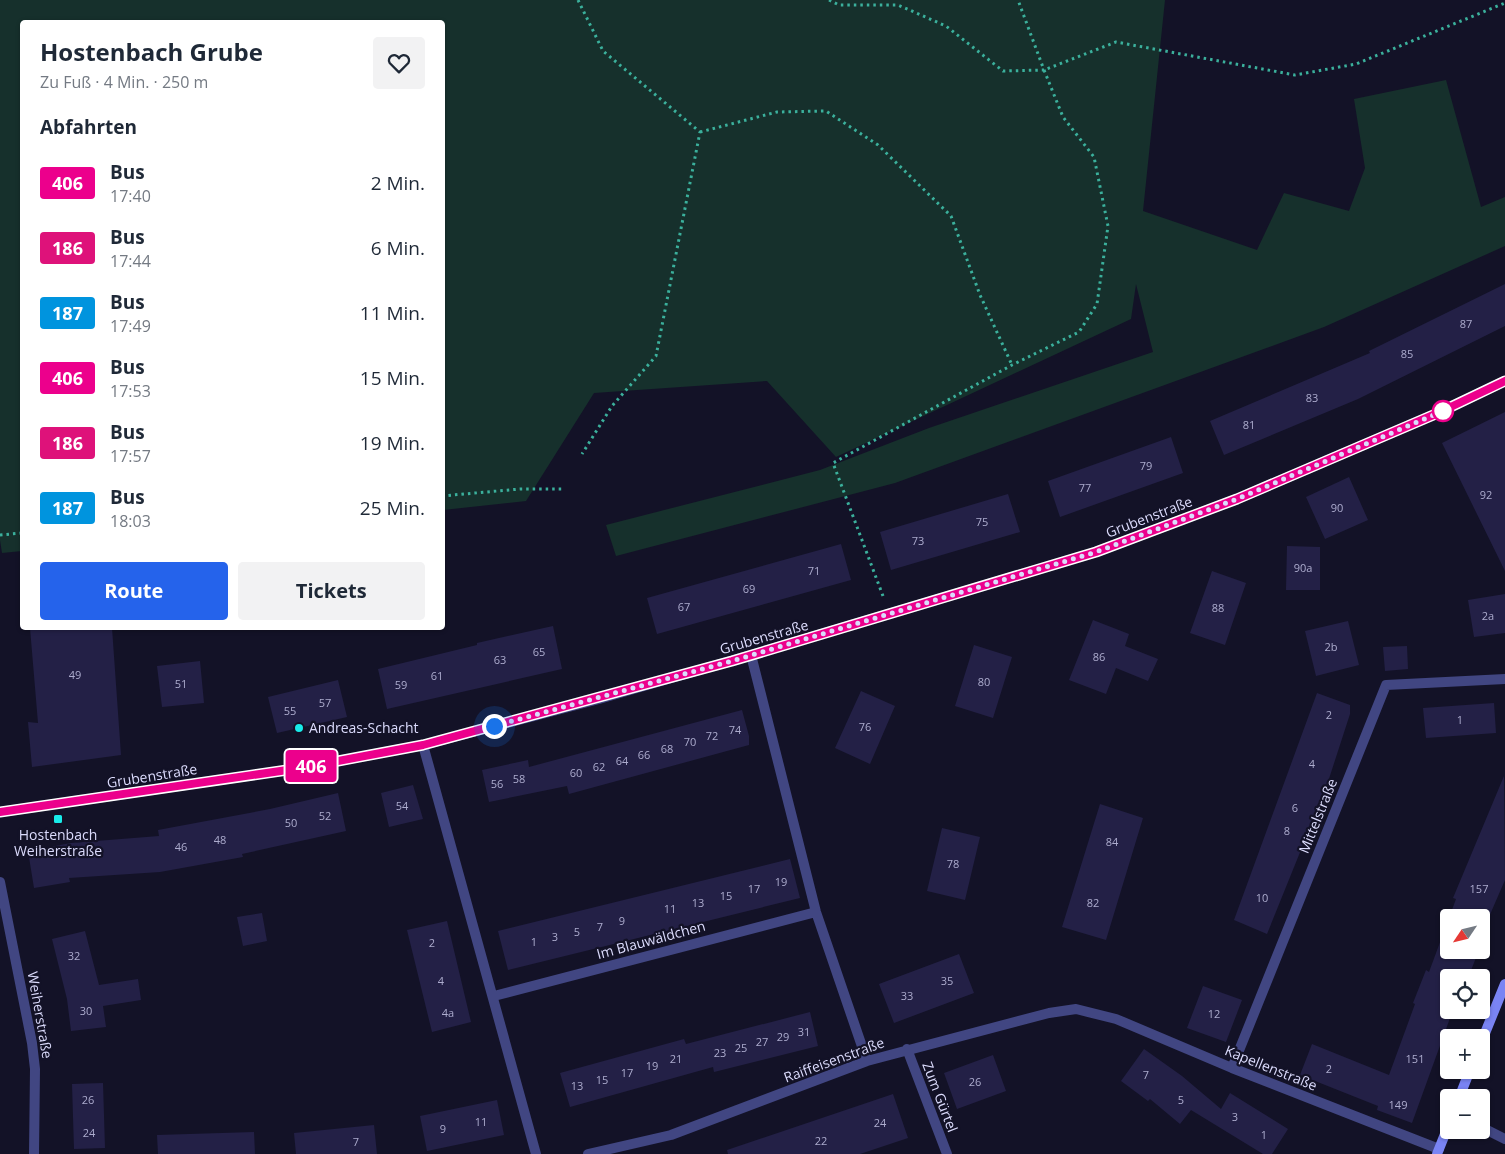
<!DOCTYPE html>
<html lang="de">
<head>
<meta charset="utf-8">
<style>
	body { margin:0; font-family:"Open Sans",sans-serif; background:#f2f2f3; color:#1f2937; height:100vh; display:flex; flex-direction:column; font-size:19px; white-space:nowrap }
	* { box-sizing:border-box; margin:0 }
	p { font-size:16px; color:#747a83 }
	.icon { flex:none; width:28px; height:28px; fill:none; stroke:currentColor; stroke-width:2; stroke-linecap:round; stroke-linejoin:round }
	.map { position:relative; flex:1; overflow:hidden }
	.side { position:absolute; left:20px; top:20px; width:425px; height:610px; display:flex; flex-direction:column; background:#fff; border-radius:5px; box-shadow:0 1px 4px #0004 }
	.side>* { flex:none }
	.badge { padding:0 10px; border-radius:4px; font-size:18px; line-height:32px }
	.needle { width:32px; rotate:235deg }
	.buttons { position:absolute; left:1440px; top:909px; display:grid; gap:10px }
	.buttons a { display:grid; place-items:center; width:50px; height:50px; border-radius:5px; background:#fff; box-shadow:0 1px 4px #0004; font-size:25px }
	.you { position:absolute; width:25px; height:25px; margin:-12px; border:4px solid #fff; border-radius:50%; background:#1a73e8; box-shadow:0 0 0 8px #1a73e833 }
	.map>.badge { position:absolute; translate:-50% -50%; box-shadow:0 0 0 2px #fff }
	h2 { padding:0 20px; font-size:19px; line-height:45px }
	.round { display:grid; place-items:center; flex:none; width:52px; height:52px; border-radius:5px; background:#f2f2f3 }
	.summary { display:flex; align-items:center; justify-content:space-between; height:85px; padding:0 20px }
	h1 { font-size:24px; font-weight:700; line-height:38px }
	.primary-button { display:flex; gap:10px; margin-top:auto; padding:10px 20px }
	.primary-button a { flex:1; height:58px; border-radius:5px; background:#2563eb; color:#fff; font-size:20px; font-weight:700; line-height:58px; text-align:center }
	.primary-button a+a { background:#f2f2f3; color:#1f2937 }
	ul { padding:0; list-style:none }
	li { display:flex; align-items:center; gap:15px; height:65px; padding:0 20px }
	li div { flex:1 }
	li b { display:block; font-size:19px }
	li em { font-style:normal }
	li .badge { min-width:55px; font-weight:700; text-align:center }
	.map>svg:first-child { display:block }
	.green { fill:#16302c }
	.building { fill:#232046 }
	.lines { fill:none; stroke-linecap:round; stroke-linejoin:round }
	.path { stroke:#3bb09c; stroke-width:3; stroke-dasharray:2.5 4; stroke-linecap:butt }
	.street { stroke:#414682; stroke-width:10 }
	.secondary { stroke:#7a84f4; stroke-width:10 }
	.line-casing { stroke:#fff; stroke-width:11 }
	.line { stroke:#ec008c; stroke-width:8 }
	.walk { stroke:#dbdbfc; stroke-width:5; stroke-dasharray:0 9 }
	.stop-dot { fill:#fff; stroke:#ec008c; stroke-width:2.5 }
	.poi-dot { fill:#18ebe9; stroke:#131227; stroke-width:2 }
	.labels { text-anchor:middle; stroke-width:4.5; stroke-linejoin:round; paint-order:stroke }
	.number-label { font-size:11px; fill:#adacce }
	.street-label { font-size:14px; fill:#dbdbfc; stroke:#131227 }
	.poi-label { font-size:14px; fill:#dbdbfc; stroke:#131227; text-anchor:start }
</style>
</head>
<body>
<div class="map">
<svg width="1505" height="1154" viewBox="0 0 1505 1154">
	<rect width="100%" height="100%" fill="#131227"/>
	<path class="green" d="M0,0H1165L1143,211L1257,250L1284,193L1349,211L1365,168L1354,99L1446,80L1481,207L1505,197V246L1324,327L895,483L616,556L606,525L820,470L929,428L1153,352L1136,284L1131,319L836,457L767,381L594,393L526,501L443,510L442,22H22V551L2,553L0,540Z"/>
	<path class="building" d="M1505,284V326L1358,399L1224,455L1210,421L1370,353L1369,351Z
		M1505,412V571L1442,443Z
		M1171,437L1183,473L1060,517L1048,481Z
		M1349,477L1368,520L1325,539L1306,497Z
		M1008,494L1020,532L891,570L880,532Z
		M841,544L851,580L657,634L647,598Z
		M1287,546L1320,547V590H1286Z
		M1212,571L1246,583L1225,645L1190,633Z
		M1505,594V633L1474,637L1468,600Z
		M1093,620L1129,634L1125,646L1158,659L1148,681L1116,668L1106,694L1069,680Z
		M1348,621L1359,665L1316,676L1305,631Z
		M553,626L562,669L387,709L378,669L477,645V643Z
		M30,628H112L121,755L32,767L28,722L38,723Z
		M974,645L1012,657L993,718L955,706Z
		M1407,646L1408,669L1385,671L1383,647Z
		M200,661L204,703L162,707L157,666Z
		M338,680L347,717L277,733L268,697Z
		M861,691L895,706L870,764L835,748Z
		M1317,693L1350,705V714L1326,788L1267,934L1234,920Z
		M1494,703L1496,733L1426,738L1423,708Z
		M742,710L749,736V745L569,794L567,786L489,802L482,770L528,760L529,767Z
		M1504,776L1505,880L1482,933H1485L1481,943V918H1449L1456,899L1453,898Z
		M413,785L423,819L389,827L381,793Z
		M338,793L346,831L242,854L243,857L160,872L69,878L70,882L34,888L28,851L71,843L159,836L158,830L270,809Z
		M1100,804L1143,818L1106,940L1062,927Z
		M942,828L980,837L965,900L927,891Z
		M790,859L800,898L508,970L498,931Z
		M262,913L267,941L243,946L237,917Z
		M1449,918V950H1479L1468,978H1449V1010H1456L1453,1019L1450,1018L1412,1123L1377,1110L1378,1106L1300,1075L1312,1044L1389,1075L1415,1004L1413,1003L1426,970L1429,972Z
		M447,921L471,1022L432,1032L407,930Z
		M85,931L99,985L138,979L141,1000L103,1006L106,1027L71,1031L67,999L52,939Z
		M959,954L974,993L894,1023L879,984Z
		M1203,986L1242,1000L1226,1042L1187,1028Z
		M810,1012L818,1046L714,1072L713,1067L570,1107L560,1073L684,1039L686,1044Z
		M1144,1049L1182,1076L1221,1109L1230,1093L1288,1129L1272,1154H1263L1191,1110L1180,1124L1150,1099L1148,1101L1121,1081Z
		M993,1055L1006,1091L957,1109L944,1073Z
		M103,1083L105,1148L74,1149L72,1084Z
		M893,1094L908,1138L860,1154H728L727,1150Z
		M497,1100L504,1135L427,1151L420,1116Z
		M374,1125L377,1154H296L294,1133Z
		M254,1132L255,1154H158L157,1135Z"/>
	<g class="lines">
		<path class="path" d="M578,0L603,51L700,132L656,356L612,406L582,454
			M829,0L839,5H898L946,26L1003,71L1044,70L1018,0
			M700,132L777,112L826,111L878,145L951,216L980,295L1012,365
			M442,496L520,489H565
			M0,535L22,533
			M883,596L833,463L1012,365L1079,332L1097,304L1108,226L1094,157L1063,117L1044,70L1116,42L1295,75L1356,64L1505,3"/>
		<path class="street" d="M751,655L816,912L867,1061
			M423,745L536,1154
			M0,812L301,768L423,745L599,699L751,655L1096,552L1237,499L1438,413L1505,381
			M0,882L32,1043L35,1069L34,1154
			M494,996L816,912
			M907,1049L947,1154
			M1232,1068L1386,685L1505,679
			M1481,1127L1505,1139
			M588,1154L671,1135L867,1061L1049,1013L1076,1009L1116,1019L1232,1068L1439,1149"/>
		<path class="secondary" d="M1481,1043L1505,984
			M1459,1098L1470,1070
			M1437,1154L1449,1124"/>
	</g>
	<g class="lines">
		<defs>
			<path id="line" d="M0,812L301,768L423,745L732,661L1096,552L1237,499L1438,413L1505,381"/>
		</defs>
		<use href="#line" class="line-casing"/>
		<use href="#line" class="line"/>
		<path class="walk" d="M494,726L732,661L1096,552L1237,499L1443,411"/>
	</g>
	<circle class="stop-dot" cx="1443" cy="411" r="10"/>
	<g class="poi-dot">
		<circle cx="299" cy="728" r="5"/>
		<rect x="53" y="814" width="10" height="10" rx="2.5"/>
	</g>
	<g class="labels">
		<g class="number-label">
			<text x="1466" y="328">87</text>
			<text x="1407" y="358">85</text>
			<text x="1312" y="402">83</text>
			<text x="1249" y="429">81</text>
			<text x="1146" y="470">79</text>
			<text x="1085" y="492">77</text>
			<text x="1486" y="499">92</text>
			<text x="1337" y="512">90</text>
			<text x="982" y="526">75</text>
			<text x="918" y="545">73</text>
			<text x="1303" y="572">90a</text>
			<text x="814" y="575">71</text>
			<text x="749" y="593">69</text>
			<text x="684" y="611">67</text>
			<text x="1218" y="612">88</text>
			<text x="1488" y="620">2a</text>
			<text x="1331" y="651">2b</text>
			<text x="539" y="656">65</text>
			<text x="1099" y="661">86</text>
			<text x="500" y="664">63</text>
			<text x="75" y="679">49</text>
			<text x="437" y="680">61</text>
			<text x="984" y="686">80</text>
			<text x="181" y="688">51</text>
			<text x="401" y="689">59</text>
			<text x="325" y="707">57</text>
			<text x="290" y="715">55</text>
			<text x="1329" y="719">2</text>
			<text x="1460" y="724">1</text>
			<text x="865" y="731">76</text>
			<text x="735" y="734">74</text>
			<text x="712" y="740">72</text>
			<text x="690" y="746">70</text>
			<text x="667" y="753">68</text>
			<text x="644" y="759">66</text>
			<text x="622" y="765">64</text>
			<text x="1312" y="768">4</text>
			<text x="599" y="771">62</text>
			<text x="576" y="777">60</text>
			<text x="519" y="783">58</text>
			<text x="497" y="788">56</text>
			<text x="402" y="810">54</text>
			<text x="1295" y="812">6</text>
			<text x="325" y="820">52</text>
			<text x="291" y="827">50</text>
			<text x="1287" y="835">8</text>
			<text x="220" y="844">48</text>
			<text x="1112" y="846">84</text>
			<text x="181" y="851">46</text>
			<text x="953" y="868">78</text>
			<text x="781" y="886">19</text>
			<text x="754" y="893">17</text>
			<text x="1479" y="893">157</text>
			<text x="726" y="900">15</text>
			<text x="1262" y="902">10</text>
			<text x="698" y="907">13</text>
			<text x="1093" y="907">82</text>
			<text x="670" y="913">11</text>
			<text x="622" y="925">9</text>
			<text x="600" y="931">7</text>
			<text x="577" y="936">5</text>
			<text x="555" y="941">3</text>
			<text x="534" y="946">1</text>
			<text x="432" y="947">2</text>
			<text x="74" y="960">32</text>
			<text x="441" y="985">4</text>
			<text x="947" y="985">35</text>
			<text x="907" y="1000">33</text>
			<text x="86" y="1015">30</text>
			<text x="448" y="1017">4a</text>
			<text x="1214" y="1018">12</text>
			<text x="804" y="1036">31</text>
			<text x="783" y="1041">29</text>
			<text x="762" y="1046">27</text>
			<text x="741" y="1052">25</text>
			<text x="720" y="1057">23</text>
			<text x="676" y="1063">21</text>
			<text x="1415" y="1063">151</text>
			<text x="652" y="1070">19</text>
			<text x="1329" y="1073">2</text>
			<text x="627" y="1077">17</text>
			<text x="1146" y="1079">7</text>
			<text x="602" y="1084">15</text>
			<text x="975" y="1086">26</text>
			<text x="577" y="1090">13</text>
			<text x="88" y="1104">26</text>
			<text x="1181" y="1104">5</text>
			<text x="1398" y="1109">149</text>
			<text x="1235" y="1121">3</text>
			<text x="481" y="1126">11</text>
			<text x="880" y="1127">24</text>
			<text x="443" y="1133">9</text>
			<text x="89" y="1137">24</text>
			<text x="1264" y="1139">1</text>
			<text x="821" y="1145">22</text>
			<text x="356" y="1146">7</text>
		</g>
		<g class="street-label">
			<text transform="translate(1149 517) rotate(-21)" y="5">Grubenstraße</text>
			<text transform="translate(764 637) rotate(-16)" y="5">Grubenstraße</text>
			<text transform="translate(152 776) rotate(-9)" y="5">Grubenstraße</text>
			<text transform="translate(1318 816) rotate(-68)" y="5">Mittelstraße</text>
			<text transform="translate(651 940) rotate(-15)" y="5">Im Blauwäldchen</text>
			<text transform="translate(40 1015) rotate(80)" y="5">Weiherstraße</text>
			<text transform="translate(834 1060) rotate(-20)" y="5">Raiffeisenstraße</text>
			<text transform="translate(1271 1068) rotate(22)" y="5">Kapellenstraße</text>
			<text transform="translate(940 1097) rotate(69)" y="5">Zum Gürtel</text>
		</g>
		<g class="poi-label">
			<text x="309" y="733">Andreas-Schacht</text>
			<text x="58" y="840" text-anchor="middle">Hostenbach<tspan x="58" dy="16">Weiherstraße</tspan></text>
		</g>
	</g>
</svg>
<div class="buttons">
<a><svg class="needle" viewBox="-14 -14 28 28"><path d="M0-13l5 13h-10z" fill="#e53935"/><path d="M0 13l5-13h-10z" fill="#747a83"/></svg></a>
<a><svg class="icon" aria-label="locate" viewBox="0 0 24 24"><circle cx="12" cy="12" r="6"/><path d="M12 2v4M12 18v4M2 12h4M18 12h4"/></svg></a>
<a>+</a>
<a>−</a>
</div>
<div class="you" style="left:494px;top:726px"></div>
<b class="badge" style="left:311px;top:766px;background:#ec008c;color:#fff">406</b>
<section class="side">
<div class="summary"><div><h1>Hostenbach Grube</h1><p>Zu Fuß · 4 Min. · 250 m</p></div><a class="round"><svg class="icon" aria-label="heart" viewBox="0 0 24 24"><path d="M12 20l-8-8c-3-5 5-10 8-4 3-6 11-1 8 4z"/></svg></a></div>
<h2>Abfahrten</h2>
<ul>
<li><span class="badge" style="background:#ec008c;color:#fff">406</span><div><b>Bus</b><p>17:40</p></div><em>2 Min.</em></li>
<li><span class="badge" style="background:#de127a;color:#fff">186</span><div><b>Bus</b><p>17:44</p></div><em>6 Min.</em></li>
<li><span class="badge" style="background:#0094de;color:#fff">187</span><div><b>Bus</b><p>17:49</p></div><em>11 Min.</em></li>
<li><span class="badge" style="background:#ec008c;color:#fff">406</span><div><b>Bus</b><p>17:53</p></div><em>15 Min.</em></li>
<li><span class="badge" style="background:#de127a;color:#fff">186</span><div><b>Bus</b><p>17:57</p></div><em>19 Min.</em></li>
<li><span class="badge" style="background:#0094de;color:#fff">187</span><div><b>Bus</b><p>18:03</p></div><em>25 Min.</em></li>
</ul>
<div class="primary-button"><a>Route</a><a>Tickets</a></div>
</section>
</div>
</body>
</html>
